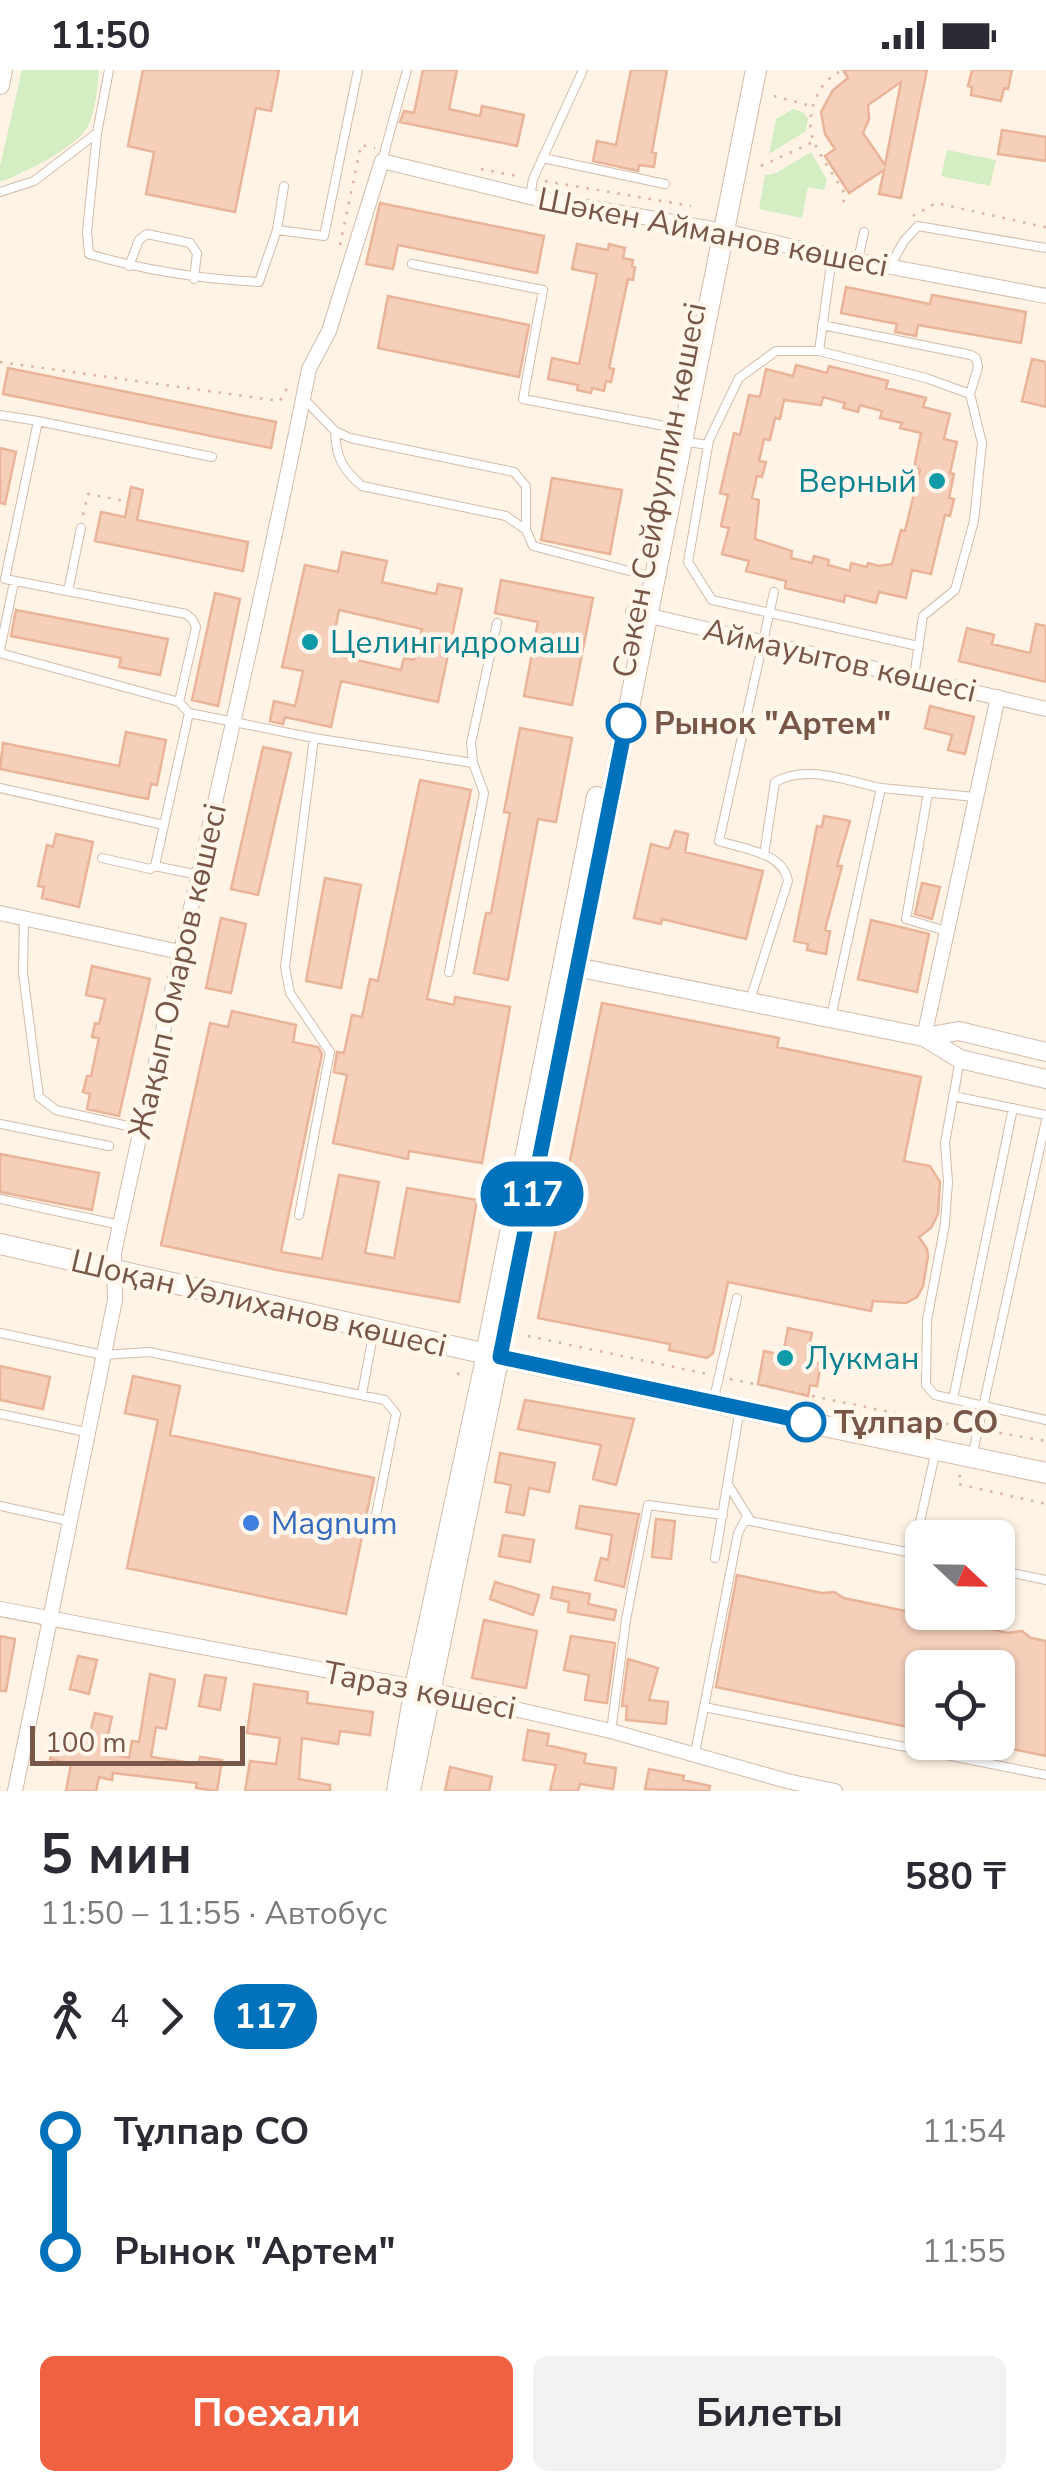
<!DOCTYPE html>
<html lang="ru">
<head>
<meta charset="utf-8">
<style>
	body { margin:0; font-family:"Nunito Sans",sans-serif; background:#f2f2f3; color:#2b2b33; height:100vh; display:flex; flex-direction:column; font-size:38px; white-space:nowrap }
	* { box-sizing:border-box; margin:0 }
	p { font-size:32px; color:#7c7c81 }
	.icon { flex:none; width:55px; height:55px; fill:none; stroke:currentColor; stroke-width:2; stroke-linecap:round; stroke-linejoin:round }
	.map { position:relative; height:1721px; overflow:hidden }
	.panel { display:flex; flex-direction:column; background:#fff; flex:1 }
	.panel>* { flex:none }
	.badge { padding:0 20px; border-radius:32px; font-size:35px; line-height:65px }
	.needle { width:65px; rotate:112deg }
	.buttons { position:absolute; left:905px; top:1450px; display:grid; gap:20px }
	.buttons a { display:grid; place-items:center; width:110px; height:110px; border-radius:15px; background:#fff; box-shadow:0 2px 8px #0004; font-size:50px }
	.scale { position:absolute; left:30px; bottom:25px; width:215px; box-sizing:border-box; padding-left:10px; border:5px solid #795748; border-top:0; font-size:28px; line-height:35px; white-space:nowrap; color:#795748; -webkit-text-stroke:8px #fff7ec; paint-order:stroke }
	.map>.badge { position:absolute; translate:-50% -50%; box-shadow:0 0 0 5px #fff }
	.legs { display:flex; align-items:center; gap:15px; height:110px; padding:0 40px; font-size:32px }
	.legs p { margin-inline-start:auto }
	.summary { display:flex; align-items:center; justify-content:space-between; height:170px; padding:0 40px }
	h1 { font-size:55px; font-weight:700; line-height:75px }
	.action { display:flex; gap:20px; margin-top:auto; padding:20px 40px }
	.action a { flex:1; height:115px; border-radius:15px; background:#f06142; color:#fff; font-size:40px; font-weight:700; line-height:115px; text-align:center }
	.action a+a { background:#f2f2f3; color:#2b2b33 }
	ul { padding:0 40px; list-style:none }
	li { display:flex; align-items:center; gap:35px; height:120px; font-size:38px }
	li i { display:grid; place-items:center; width:15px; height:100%; margin:0 12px; background:currentColor }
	li i::after { content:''; width:25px; height:25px; margin:-12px; border:8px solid; border-radius:50%; background:#fff }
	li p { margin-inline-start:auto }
	li:first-child i { background:linear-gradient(#0000 50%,currentColor 0) }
	li:last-child i { background:linear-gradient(currentColor 50%,#0000 0) }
	.status { display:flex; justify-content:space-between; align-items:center; height:70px; padding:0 50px; background:#fff; direction:ltr }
	.status svg { height:28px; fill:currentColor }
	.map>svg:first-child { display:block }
	.grass { fill:#d5edc2 }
	.building { fill:#f5cfba; stroke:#e9b499; stroke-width:2.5; fill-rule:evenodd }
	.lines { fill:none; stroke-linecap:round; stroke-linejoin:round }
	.service-casing { stroke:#d3bcac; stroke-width:10 }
	.minor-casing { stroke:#d3bcac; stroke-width:16 }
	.tertiary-casing { stroke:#d3bcac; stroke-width:20 }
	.secondary-casing { stroke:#d6bbaa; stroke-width:22 }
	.path { stroke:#dab29d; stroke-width:2.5; stroke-dasharray:2.5 8; stroke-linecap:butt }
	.service { stroke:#fff; stroke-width:8 }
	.minor { stroke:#fff; stroke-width:14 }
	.tertiary { stroke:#fff; stroke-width:18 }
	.secondary { stroke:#fff; stroke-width:20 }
	.line-1-casing { stroke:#fff; stroke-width:22 }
	.line-1 { stroke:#0072bc; stroke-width:15 }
	.culture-dot { fill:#0f9aa8; stroke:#fff7ec; stroke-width:4 }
	.stop-1-dot { fill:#fff; stroke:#0072bc; stroke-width:5 }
	.shop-dot { fill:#3f7fe0; stroke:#fff7ec; stroke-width:4 }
	.labels { text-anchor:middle; stroke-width:9; stroke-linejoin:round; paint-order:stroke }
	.street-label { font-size:32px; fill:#795748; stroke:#fff7ec }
	.culture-label { font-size:32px; fill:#0d838f; stroke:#fff7ec; text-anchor:start }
	.stop-label { font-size:32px; font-weight:bold; fill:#795748; stroke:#fff7ec; text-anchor:start }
	.shop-label { font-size:32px; fill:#366cbe; stroke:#fff7ec; text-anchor:start }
</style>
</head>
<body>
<div class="status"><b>11:50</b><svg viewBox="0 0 49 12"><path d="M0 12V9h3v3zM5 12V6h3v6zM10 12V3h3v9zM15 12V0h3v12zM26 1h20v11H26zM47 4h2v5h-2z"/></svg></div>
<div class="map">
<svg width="1046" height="1721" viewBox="0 0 1046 1721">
	<rect width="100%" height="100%" fill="#fef3e5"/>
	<path class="grass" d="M22,0H99C97,18 96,39 88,56C78,77 22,104 0,112V96Z
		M793,39L804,43L808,49L806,61L769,84L776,49Z
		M947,80L996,90L990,116L941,106Z
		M811,82L827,110L824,120L808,117L802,148L759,139L765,105L776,103Z"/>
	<path class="building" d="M143,0H279L271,41L256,38L235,142L146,124L154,82L128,76Z
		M423,0H457L449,39L480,46L482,36L524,45L517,76L400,52L404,41L414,43Z
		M631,0H667L652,82L656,83L654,97L639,95L638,101L593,91L597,71L616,75Z
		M843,0H927L901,128L879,124L884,100L849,123L825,86L835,79L825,64L821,42L833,20L848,8ZM901,12L885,95L863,63L869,49L868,35Z
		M972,0H1012L1008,19L1004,18L1001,31L971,25L972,17L968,16Z
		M1002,60L1046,67V91L998,84Z
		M380,133L544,166L537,203L398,175L393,199L366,194Z
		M577,174L608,180L609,174L625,178L623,188L633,190L632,196L635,197L633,210L628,209L609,298L614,299L611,312L606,311L604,321L592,318L591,323L577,320L578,315L548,309L552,288L579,294L597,204L572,199Z
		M846,217L930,234L932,225L1026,242L1021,273L918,255L916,266L895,262L897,254L841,243Z
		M388,226L529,255L519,307L378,278Z
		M1032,289L1046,292V337L1022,331Z
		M796,295L827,303L829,296L888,311L886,318L926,328L923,337L950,344L944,369L957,372L950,403L954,404L949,428L954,429L950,446L945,445L931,504L912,500L906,528L879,522L876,533L845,525L844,532L785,518L786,511L746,501L749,491L722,484L729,458L721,456L728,425L720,423L734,363L740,365L749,325L760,327L766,299L793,306ZM823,327L845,333L843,338L858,342L860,335L882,341L880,348L902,353L900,358L921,363L914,398L920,399L905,461L901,460L892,494L879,496L868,493L867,497L851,493L850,501L828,495L829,490L814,486L812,493L791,488L792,481L755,469L759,430L752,428L757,406L762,407L766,392L759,391L764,369L770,370L775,348L780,349L784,330L821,335Z
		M8,298L276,352L271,378L3,324Z
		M0,378L16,382L5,434L0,433Z
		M552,408L622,420L610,484L541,470Z
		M131,417L143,420L137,450L248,472L243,501L95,471L101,442L125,447Z
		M342,482L387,491L382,512L436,524L438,514L462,519L438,632L341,611L331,657L285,647L283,654L270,651L274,631L295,636L303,601L282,597L305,495L338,502ZM339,540L422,559L414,590L404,588L401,600L330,584Z
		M501,510L593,528L572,635L524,626L538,552L495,543Z
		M215,523L240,529L218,636L192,630Z
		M16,540L168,569L160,605L119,597L121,588L11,566Z
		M1036,554L1046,556V612L959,591L967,558L994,565L992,574L1030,583Z
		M930,636L974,647L965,684L948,680L952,665L925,658Z
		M520,658L572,668L556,752L538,749L508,910L474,903L486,843H491L510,743L504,742Z
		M126,662L166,670L157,715L151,714L148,729L0,699L3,673L119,696Z
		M263,677L291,683L258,825L231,819Z
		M420,710L471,720L427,929L454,935L455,927L510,937L482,1093L409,1081L408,1089L333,1073L347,1005L334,1002L337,982L344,983L352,945L362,947L370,909L378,911Z
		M824,746L850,751L837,796H842L825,860L830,861L826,884L807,880L808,874L794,871L817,756L822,757Z
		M675,761L688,764L685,782L763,801L746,869L662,849L661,854L634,848L651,774L669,779Z
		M56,764L93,772L79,837L42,828L44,817L38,816L47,775L53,777Z
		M325,808L361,815L341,918L306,911Z
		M922,813L940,817L932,849L915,844Z
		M221,848L246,854L231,923L206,918Z
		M871,850L929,864L917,922L858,909Z
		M92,896L150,909L119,1046L87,1039L90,1024L83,1022L87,1006H91L99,968L92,967L95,953L99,954L105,929L86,925Z
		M602,933L779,968L777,977L921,1007L904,1091L930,1096L940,1112L938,1144L931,1158L919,1167L927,1179L928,1186L923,1216L917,1227L906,1233L873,1231L871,1241L728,1212L713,1283L707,1288L669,1280L670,1274L538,1248Z
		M232,941L296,955L293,972L318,977L322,984L281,1182L322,1189L339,1105L379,1112L365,1183L394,1188L407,1118L477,1130L459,1232L277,1200L161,1175L210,953L228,957Z
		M0,1084L99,1103L92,1140L0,1122Z
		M788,1258L812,1263L806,1291L821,1294L817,1316L810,1315L808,1326L758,1314L764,1281L783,1285Z
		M0,1296L50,1307L43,1339L0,1330Z
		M133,1306L180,1316L170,1365L374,1408L346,1544L127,1498L158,1350L125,1343Z
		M525,1330L634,1349L616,1415L593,1409L601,1375L518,1359Z
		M500,1383L555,1393L549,1422L529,1418L524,1445L506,1442L511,1415L495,1412Z
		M580,1436L639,1444L624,1517L595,1510L601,1488L608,1490L612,1465L576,1458Z
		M656,1449L675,1451L671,1489L652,1487Z
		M503,1465L534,1470L530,1492L499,1486Z
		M737,1505L822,1523L834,1522L844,1528L1008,1563L1022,1561L1031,1568L1046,1571V1686L998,1676V1598H922V1660L716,1617Z
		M495,1512L539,1525L533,1545L490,1529Z
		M553,1517L590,1524L588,1534L616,1540L614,1550L568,1542L569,1532L551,1528Z
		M484,1550L537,1561L526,1618L472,1608Z
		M0,1566L15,1569L6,1621H0Z
		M571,1566L615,1573L607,1633L585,1630L589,1605L564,1600Z
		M78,1586L97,1590L89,1624L70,1619Z
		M628,1589L658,1598L649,1630L668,1632L666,1654L626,1650L627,1636H622Z
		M150,1604L175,1610L166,1659L156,1657L151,1687L199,1694L200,1687L222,1690L217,1721L196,1718L197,1713L113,1703L112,1710L99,1707L96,1721H66L71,1694L50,1689L57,1660L89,1667L95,1643L112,1647L104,1682L129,1688L132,1671L139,1672Z
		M205,1605L226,1608L220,1640L199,1636Z
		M254,1614L308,1622L307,1633L373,1642L370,1665L340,1661L338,1674L302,1668L299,1709L330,1715V1721H245L250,1691L276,1694L280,1668L247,1663Z
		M528,1660L549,1664L547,1675L586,1684L584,1693L616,1698L613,1719L580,1714L578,1721H550L556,1695L523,1690Z
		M450,1697L492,1707L489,1721H445Z
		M649,1699L684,1706L683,1710L710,1716L709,1721L645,1719Z"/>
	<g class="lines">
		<defs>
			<path id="service" d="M97,63L87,162L89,184C146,201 200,209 259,212L277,160L324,166L358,0
				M543,88L665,114
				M382,91L407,0
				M0,122L34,111L97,63L109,0
				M530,127L533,109L583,0
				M277,160L284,116
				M832,187L819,281L926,308L970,324L982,373L974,451L955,520L923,546L914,607
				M858,190L864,162
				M412,194L543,220L523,329L670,357
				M129,196L139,170L147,164L190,173L197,183L194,209
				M890,196L904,171L918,156L1046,178
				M822,255L971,285L976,288L978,297L970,324
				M819,281H776L739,308L709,370L688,492L712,530L918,576
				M305,330L335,361L350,368L514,402L526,416V460
				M0,345L38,351L5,509L186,544L192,549L196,557L179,632
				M38,351L212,387
				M335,361C336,387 342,399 362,416L506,446L526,460L533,476L641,504
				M668,369L708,375
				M68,521L81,458
				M0,580L14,512
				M0,583L179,632L189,643L314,668L473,693
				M0,718L164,755L189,643
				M881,718L975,727
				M928,723L906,849L946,861
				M764,785L775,712C807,694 847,711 881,718L831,947
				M102,788L150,799L155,796L164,755
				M155,796L198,805
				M24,847L23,903L39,1027L56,1040L141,1059
				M449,902L484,723L473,693L471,673L497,553
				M750,930L788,811C783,782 743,779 719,771L774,522
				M960,989L945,1073L948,1112L945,1154L927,1250L926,1315L935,1325L1046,1350
				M953,1026L1046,1045
				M0,1054L109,1076
				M0,1129L120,1155
				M299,1145L330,982L290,923L285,897L314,668
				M0,1263L103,1285L149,1282L385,1330L396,1344L375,1450
				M362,1324L374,1260
				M714,1328L737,1228
				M953,1329L1013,1038
				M0,1344L86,1362
				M972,1387L1046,1050
				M729,1416L750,1450
				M0,1436L69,1451
				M913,1483L936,1380
				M715,1488L740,1338
				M998,1500L1046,1510
				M704,1637L1046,1705
				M611,1661L626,1550L648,1435L723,1445
				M695,1683L738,1463L745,1450L922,1485"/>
			<path id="minor" d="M633,542L1046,639
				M0,843L180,882
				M924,967L998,627
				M0,1539L431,1620L611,1661L787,1711L835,1721
				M15,1721L115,1230L114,1183C177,888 250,595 309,299L329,261L382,91L530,127L724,161L833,186L1046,226"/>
			<path id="tertiary" d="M0,15L3,0
				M566,895L924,967L959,961L1046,982
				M924,967L960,989L1046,1009
				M396,1721L414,1617L486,1284
				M411,1721L498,1295"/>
			<path id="secondary" d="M0,1174L522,1292L1046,1403
				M486,1284L597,727
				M498,1295L756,0"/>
		</defs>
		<use href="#service" class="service-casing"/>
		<use href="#minor" class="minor-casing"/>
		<use href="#tertiary" class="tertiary-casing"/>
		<use href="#secondary" class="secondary-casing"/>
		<path class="path" d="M839,2C816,13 803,50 815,74C823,91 835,107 845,124L842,139
			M774,26L811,36
			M761,96L813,72
			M481,99L522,107
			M545,111L691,136
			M913,146L936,133L1045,157L1044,165
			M340,175L361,75L375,78
			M0,292L280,331L290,313
			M83,445L88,424L124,431
			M528,1266L707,1304
			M458,1305L460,1297
			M730,1309L967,1358
			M989,1361L1046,1371
			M960,1405L958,1414L1046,1434"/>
		<use href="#service" class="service"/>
		<use href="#minor" class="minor"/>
		<use href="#tertiary" class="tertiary"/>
		<use href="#secondary" class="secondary"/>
	</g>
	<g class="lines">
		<defs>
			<path id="line-1" d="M626,653L500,1287L806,1352"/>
		</defs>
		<use href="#line-1" class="line-1-casing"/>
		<use href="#line-1" class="line-1"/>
	</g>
	<g class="culture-dot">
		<circle cx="937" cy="411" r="10"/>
		<circle cx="310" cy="572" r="10"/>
		<circle cx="785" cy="1288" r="10"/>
	</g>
	<g class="stop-1-dot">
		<circle cx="626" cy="653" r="18"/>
		<circle cx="806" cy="1352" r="18"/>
	</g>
	<circle class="shop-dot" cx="251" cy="1453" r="10"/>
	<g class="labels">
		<g class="street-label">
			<text transform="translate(713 162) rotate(11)" y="11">Шәкен Айманов көшесі</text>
			<text transform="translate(659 420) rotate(-79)" y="11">Сәкен Сейфуллин көшесі</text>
			<text transform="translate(840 590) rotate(13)" y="11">Аймауытов көшесі</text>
			<text transform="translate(177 901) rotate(-77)" y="11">Жақып Омаров көшесі</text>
			<text transform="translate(259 1233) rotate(13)" y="11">Шоқан Уәлиханов көшесі</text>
			<text transform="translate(420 1620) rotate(11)" y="11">Тараз көшесі</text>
		</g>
		<g class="culture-label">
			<text x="917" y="422" text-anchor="end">Верный</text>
			<text x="330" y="583">Целингидромаш</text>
			<text x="805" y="1299">Лукман</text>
		</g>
		<g class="stop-label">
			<text x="654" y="664">Рынок "Артем"</text>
			<text x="834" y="1363">Тұлпар СО</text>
		</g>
		<g class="shop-label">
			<text x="271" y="1464">Magnum</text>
		</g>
	</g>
</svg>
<div class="buttons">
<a><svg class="needle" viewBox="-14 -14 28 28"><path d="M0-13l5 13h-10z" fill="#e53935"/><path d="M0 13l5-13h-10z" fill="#7c7c81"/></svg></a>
<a><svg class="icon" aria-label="locate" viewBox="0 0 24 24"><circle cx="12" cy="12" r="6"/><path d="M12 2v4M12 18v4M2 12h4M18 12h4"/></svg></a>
</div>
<div class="scale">100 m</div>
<b class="badge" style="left:532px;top:1124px;background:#0072bc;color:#fff">117</b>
</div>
<section class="panel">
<div class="summary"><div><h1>5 мин</h1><p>11:50 – 11:55 · Автобус</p></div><b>580 ₸</b></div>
<div class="legs"><svg class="icon" aria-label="walk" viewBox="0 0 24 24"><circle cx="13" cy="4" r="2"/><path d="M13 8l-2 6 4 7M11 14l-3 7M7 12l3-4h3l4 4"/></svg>4<svg class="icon" aria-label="forward" viewBox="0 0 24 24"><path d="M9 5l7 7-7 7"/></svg><b class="badge" style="background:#0072bc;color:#fff">117</b></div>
<ul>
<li><i style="color:#0072bc"></i><b>Тұлпар СО</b><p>11:54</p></li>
<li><i style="color:#0072bc"></i><b>Рынок &quot;Артем&quot;</b><p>11:55</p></li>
</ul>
<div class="action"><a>Поехали</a><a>Билеты</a></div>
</section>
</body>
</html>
